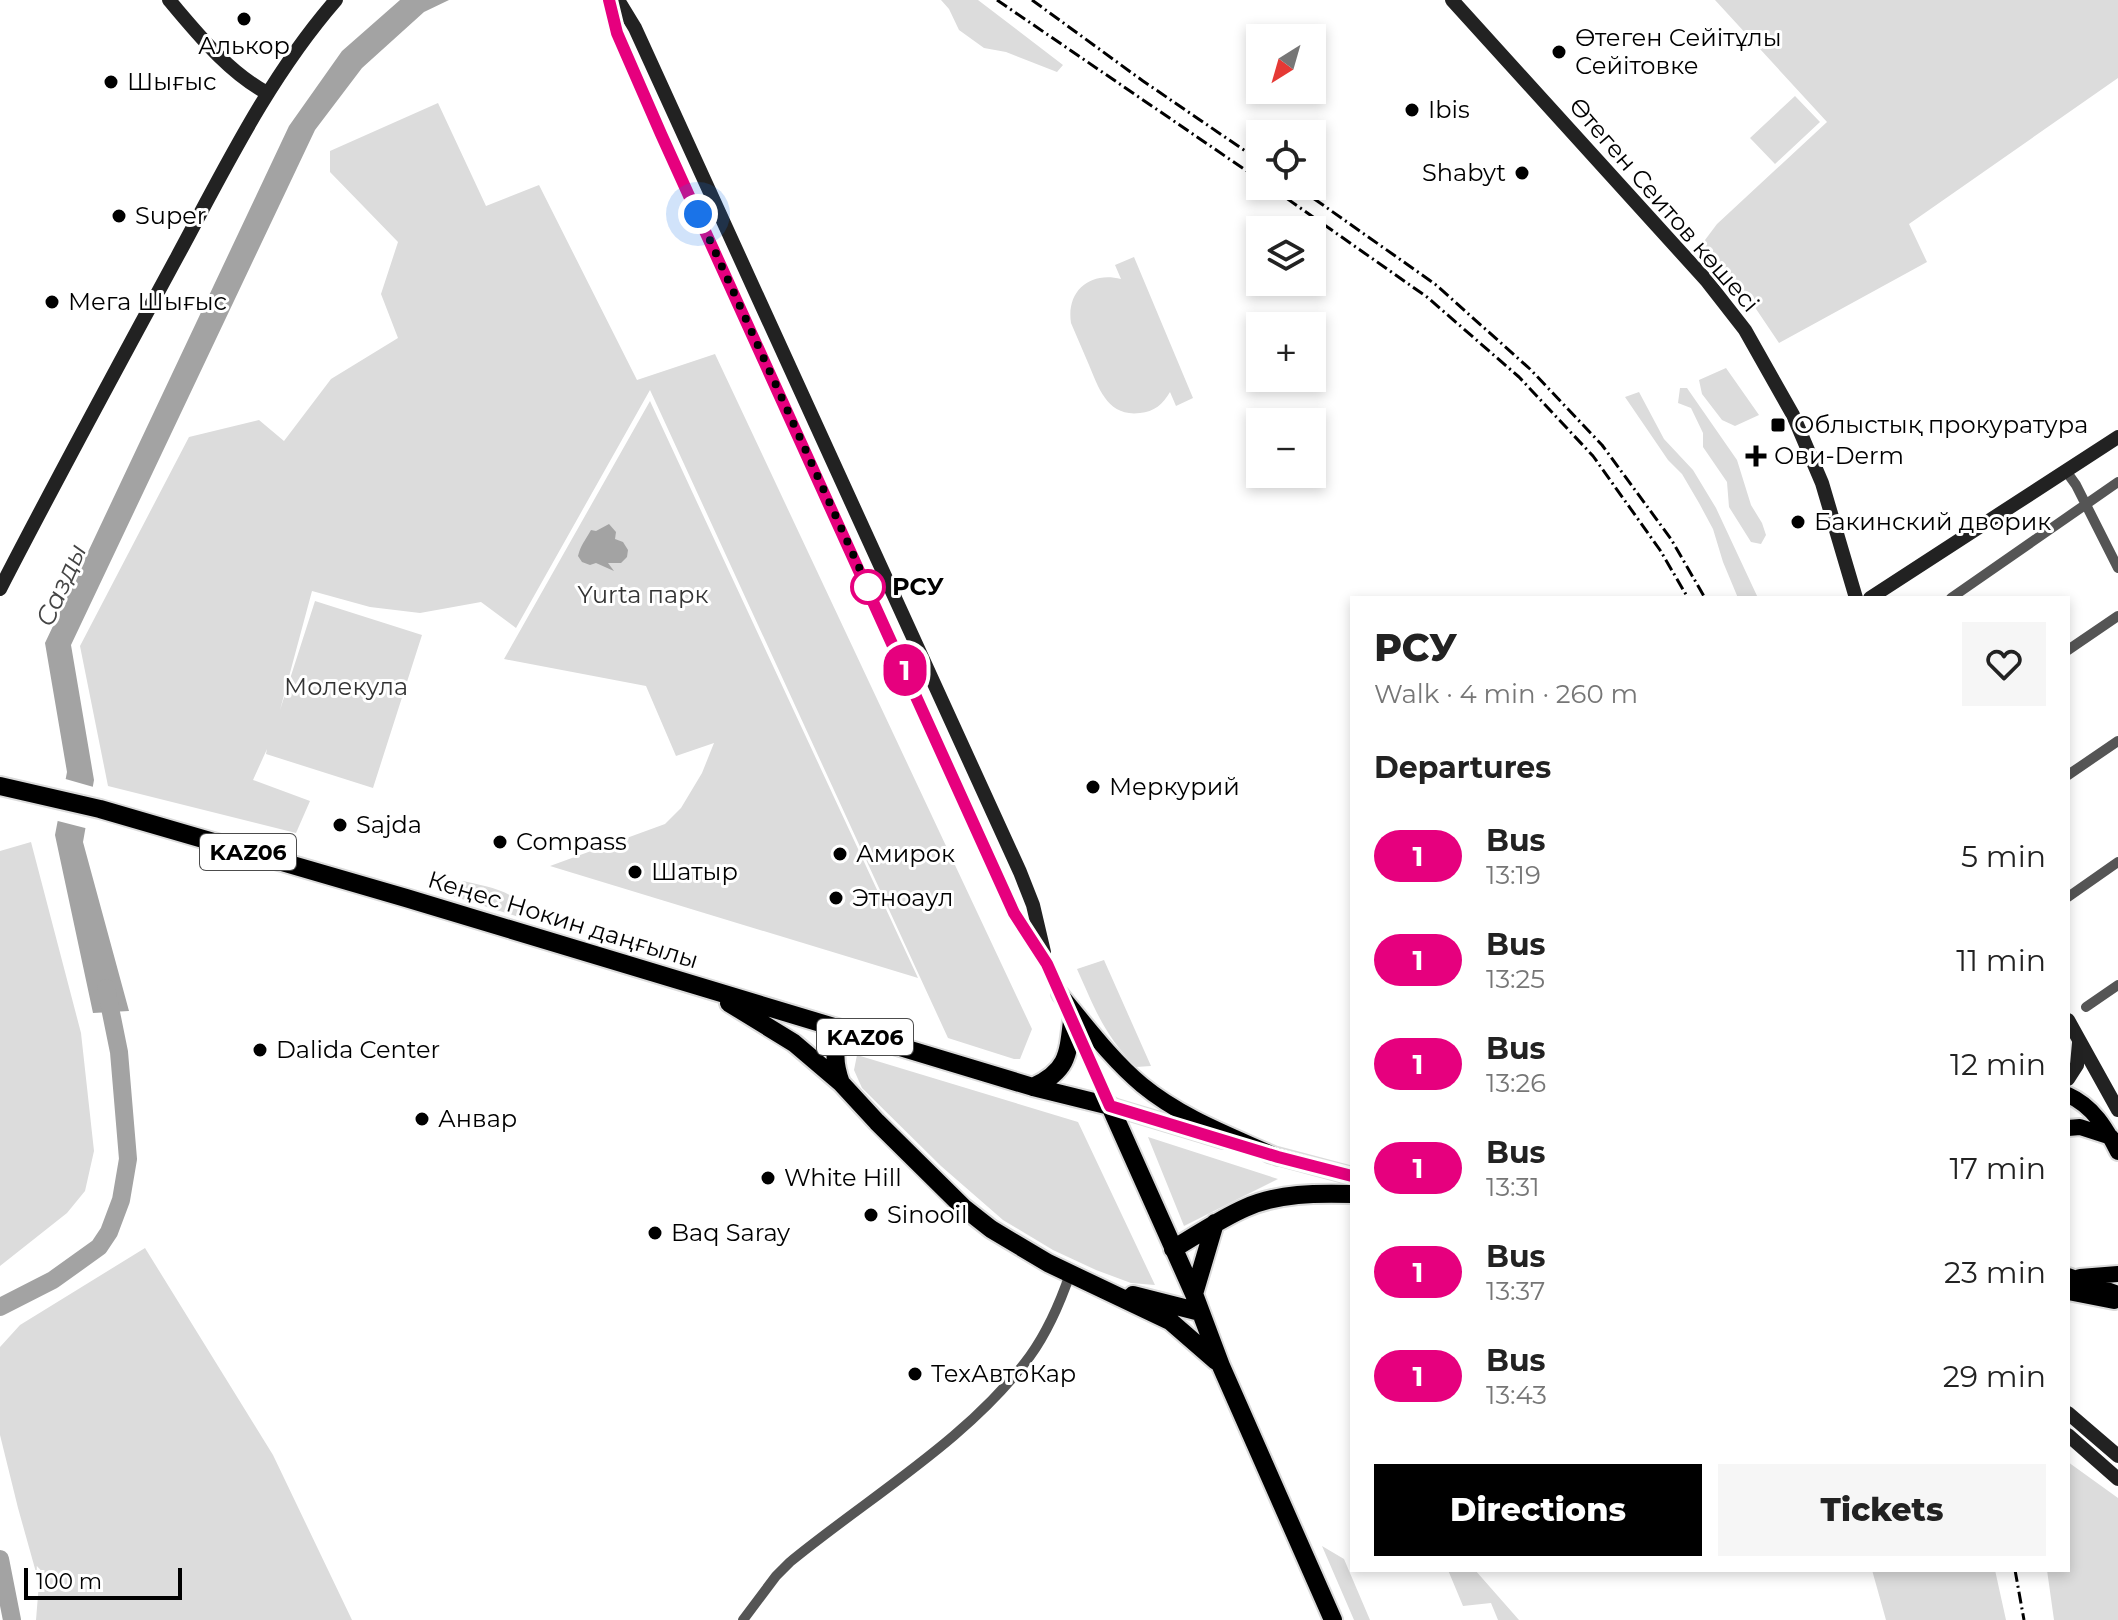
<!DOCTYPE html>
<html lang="en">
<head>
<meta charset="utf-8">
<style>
	body { margin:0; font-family:Montserrat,sans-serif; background:#f6f6f6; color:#222; height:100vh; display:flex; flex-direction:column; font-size:30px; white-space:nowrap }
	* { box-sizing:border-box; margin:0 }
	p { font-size:26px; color:#767676 }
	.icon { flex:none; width:44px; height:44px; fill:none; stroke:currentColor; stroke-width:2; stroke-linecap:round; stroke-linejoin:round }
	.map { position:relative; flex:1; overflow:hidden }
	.drawer { position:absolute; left:1350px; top:596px; width:720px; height:976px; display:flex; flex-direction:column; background:#fff; border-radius:0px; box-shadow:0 4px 12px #0003 }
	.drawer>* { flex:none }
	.badge { padding:0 16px; border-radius:26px; font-size:28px; line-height:52px }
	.needle { width:52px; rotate:217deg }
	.tools { position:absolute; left:1246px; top:24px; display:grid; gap:16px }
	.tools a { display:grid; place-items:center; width:80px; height:80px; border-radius:0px; background:#fff; box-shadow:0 4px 12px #0003; font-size:40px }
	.scale { position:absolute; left:24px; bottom:20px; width:158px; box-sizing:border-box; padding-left:8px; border:4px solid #000; border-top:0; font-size:22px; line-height:28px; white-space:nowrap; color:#000; -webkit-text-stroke:6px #fff; paint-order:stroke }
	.you { position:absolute; width:40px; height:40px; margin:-20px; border:6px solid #fff; border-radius:50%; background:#1a73e8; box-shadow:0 0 0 12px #1a73e833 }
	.map>.badge { position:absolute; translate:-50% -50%; box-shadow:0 0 0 4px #fff }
	h2 { padding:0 24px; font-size:30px; line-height:72px }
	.round { display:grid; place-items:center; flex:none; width:84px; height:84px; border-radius:0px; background:#f6f6f6 }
	.overview { display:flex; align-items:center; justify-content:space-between; height:136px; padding:0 24px }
	h1 { font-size:38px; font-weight:800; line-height:60px }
	.action { display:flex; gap:16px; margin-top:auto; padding:16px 24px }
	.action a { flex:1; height:92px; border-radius:0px; background:#000; color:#fff; font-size:32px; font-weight:800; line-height:92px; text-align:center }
	.action a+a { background:#f6f6f6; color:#222 }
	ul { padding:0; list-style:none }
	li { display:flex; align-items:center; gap:24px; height:104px; padding:0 24px }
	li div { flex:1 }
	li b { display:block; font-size:30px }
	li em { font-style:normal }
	li .badge { min-width:88px; font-weight:700; text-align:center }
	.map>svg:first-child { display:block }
	.green { fill:#dcdcdc }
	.water { fill:#a3a3a3 }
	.pier { fill:#fff }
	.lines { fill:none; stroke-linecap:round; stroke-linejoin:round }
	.river { stroke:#a3a3a3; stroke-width:18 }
	.primary-casing { stroke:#dbdbdb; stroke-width:20 }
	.highway-casing { stroke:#dbdbdb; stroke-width:22 }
	.street { stroke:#555; stroke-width:10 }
	.secondary { stroke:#222; stroke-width:14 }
	.primary { stroke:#000; stroke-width:16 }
	.highway { stroke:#000; stroke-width:18 }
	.rail { stroke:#000; stroke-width:3; stroke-dasharray:12 4 2 4; stroke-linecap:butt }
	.line-casing { stroke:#fff; stroke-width:18 }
	.line { stroke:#e6007e; stroke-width:12 }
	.walk { stroke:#000; stroke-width:8; stroke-dasharray:0 14.4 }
	.poi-dot { fill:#000; stroke:#fff; stroke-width:3 }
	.stop-dot { fill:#fff; stroke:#e6007e; stroke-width:4 }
	.labels { text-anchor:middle; stroke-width:6; stroke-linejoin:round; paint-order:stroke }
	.shield { fill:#fff; stroke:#4c4c4c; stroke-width:2 }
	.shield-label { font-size:22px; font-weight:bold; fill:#000 }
	.poi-label { font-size:24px; fill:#000; stroke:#fff; text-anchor:start }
	.street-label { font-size:24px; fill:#000; stroke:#fff }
	.stop-label { font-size:24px; font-weight:bold; fill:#000; stroke:#fff; text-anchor:start }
	.park-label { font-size:24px; fill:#333; stroke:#fff }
	.water-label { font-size:26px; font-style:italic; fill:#444; stroke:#fff }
</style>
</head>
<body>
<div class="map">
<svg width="2118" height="1620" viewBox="0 0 2118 1620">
	<rect width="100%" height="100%" fill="#fff"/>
	<path class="green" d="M941,0H978L1063,65L1057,72L1006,52L984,48L959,30L949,9Z
		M1715,0H2118V78L1909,224L1927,262L1779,343L1748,297L1702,244L1717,224L1827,122Z
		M1795,96L1820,122L1775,164L1750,138Z
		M438,103L486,206L539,185L637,380L715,354L1032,1029L1020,1059H1014L948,1038L650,390L516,628L481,602L420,613L370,607L312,591L280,710L315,601L422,635L373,788L266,754L267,749L253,780L310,801L296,833L108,786L80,646L189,437L259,420L284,441L331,379L398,338L381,294L398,242L330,172V151Z
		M1134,257L1193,398L1176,406L1170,392C1163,404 1154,412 1140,413C1108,417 1099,389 1089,365C1083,351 1077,337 1071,323C1066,291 1090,271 1121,279L1115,265Z
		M1726,368L1759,415L1735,426L1722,420L1702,394L1699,380Z
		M1680,388H1687L1737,460L1751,505L1762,523L1766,535L1761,544L1751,542L1729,507L1727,482L1703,447V433L1691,408L1678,403Z
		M1639,392L1664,439L1693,470L1716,508L1758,598H1738L1723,562L1713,529L1699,503L1682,474L1668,460L1625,397Z
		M650,401L918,978L550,866L665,824L681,808L702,773L714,743L676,756L646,686L504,659Z
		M31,842L81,1033L94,1151L85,1191L67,1213L0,1266V851Z
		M463,881C476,884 505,889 515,899C519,903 520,911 522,918L446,894L454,884Z
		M1104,960L1151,1066L1136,1067C1104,1035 1095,1009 1077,969Z
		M857,1055L1078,1122L1155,1285L1131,1283L1096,1270L1053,1250L1003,1220L941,1166L862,1088L854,1070Z
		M1148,1137L1278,1179L1184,1226Z
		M145,1248L273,1455L352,1620H36L39,1583L18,1508L0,1435V1347L20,1325Z
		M2068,1462L2118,1498V1620H2054L2047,1570H2068Z
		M1322,1546L1344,1559L1370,1620H1354Z
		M1448,1570H1475L1519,1620H1498L1491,1603L1463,1606Z
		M1872,1570H1995L2006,1620H1886Z"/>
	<path class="water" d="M400,0H449L424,12L362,68L315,130L71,645L94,780L83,842L129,1011L93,1013L55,835L67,772L45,643L289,126L342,51Z
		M609,524L616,532L615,539L623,542L628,550L627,557L621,563H608L614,571L596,563L590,565L582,562L578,556C581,544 585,541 591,530L596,531Z"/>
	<path class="pier" d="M62,778L97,788L89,829L54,820Z"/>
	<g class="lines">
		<path class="river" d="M0,1307L53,1280L99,1247L109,1232L121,1200L128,1159L119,1052L106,988
			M0,1559L12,1620"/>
		<defs>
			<path id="primary" d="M1060,994C1086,1025 1111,1059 1142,1085C1182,1118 1232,1136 1278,1157
				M2068,1095C2093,1106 2106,1128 2118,1152
				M1110,1106L1223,1140
				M2068,1128L2080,1127L2111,1137
				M1269,1154L1352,1176
				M2068,1276L2118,1294
				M2080,1277L2118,1274
				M2068,1292L2114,1301"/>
			<path id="highway" d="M0,786L100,809L406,898L1033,1087L1110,1106L1194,1294L1221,1366L1333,1620
				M729,1003L794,1043L841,1083L877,1122L963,1207L991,1229L1048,1263L1170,1321L1216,1361
				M841,1083C834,1064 833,1049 842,1031
				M1033,1087C1067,1071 1068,1056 1072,1021
				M1173,1249C1197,1235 1220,1219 1245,1208C1278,1193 1317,1193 1352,1194
				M1194,1294L1215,1223
				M1133,1295L1200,1312"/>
		</defs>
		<use href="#primary" class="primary-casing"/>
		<use href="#highway" class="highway-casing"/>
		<path class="street" d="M2066,471L2076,485L2118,568
			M1951,598L2118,482
			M2068,650L2118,616
			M2068,775L2118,741
			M2068,897L2118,862
			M2086,1007L2118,985
			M743,1620L776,1576L790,1562C869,1497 969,1439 1030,1356C1048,1331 1060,1303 1070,1274"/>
		<path class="secondary" d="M169,0C198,34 227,71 267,93
			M609,0L617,33L673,159L1014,913L1047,964L1110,1106
			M618,0L635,28L1020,872L1033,905L1044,952
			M1452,0L1706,280L1745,330L1793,415L1822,483L1856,598
			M0,589C57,478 117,368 177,257C225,168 269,77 336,0
			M1870,598L2118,437
			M2068,1020L2118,1110
			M2068,1079L2077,1065L2079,1043
			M2068,1413L2118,1456
			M2068,1435L2118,1479"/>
		<use href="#primary" class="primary"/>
		<use href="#highway" class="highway"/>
		<path class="rail" d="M997,0L1260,180
			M1032,0L1143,81L1260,161
			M1269,186L1427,297L1519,377L1593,456L1660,550L1688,598
			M1296,186L1435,284L1530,369L1602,445L1671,539L1705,598
			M2015,1570L2024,1620"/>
	</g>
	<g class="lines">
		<defs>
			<path id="line" d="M609,0L617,33L661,134L1014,913L1047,964L1110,1106L1278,1157L1352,1176"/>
		</defs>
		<use href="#line" class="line-casing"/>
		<use href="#line" class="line"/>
		<path class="walk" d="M698,214L868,587"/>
	</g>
	<g class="poi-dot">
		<circle cx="244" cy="19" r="8"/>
		<circle cx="1559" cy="52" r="8"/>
		<circle cx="111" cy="82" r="8"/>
		<circle cx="1412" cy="110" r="8"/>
		<circle cx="1522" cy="173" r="8"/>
		<circle cx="119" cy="216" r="8"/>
		<circle cx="52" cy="302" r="8"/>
		<rect x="1770" y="417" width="16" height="16" rx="4"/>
		<path d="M1752 444h8v8h8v8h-8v8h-8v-8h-8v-8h8z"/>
		<circle cx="1798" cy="522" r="8"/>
		<circle cx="1093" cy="787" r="8"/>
		<circle cx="340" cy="825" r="8"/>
		<circle cx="500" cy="842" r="8"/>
		<circle cx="840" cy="854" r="8"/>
		<circle cx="635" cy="872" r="8"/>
		<circle cx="836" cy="898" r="8"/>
		<circle cx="260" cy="1050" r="8"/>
		<circle cx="422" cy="1119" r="8"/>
		<circle cx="768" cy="1178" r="8"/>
		<circle cx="871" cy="1215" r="8"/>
		<circle cx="655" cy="1233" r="8"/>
		<circle cx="915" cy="1374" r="8"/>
	</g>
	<circle class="stop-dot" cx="868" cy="587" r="16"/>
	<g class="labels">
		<g class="shield">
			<rect x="200" y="834" width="96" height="36" rx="6"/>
			<rect x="817" y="1019" width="96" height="36" rx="6"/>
		</g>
		<g class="shield-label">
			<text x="248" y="860">KАZ06</text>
			<text x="865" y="1045">KАZ06</text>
		</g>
		<g class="poi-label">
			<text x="1575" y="46">Өтеген Сейітұлы<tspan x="1575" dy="28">Сейітовке</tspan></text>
			<text x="244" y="54" text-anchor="middle">Алькор</text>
			<text x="127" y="90">Шығыс</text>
			<text x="1428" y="118">Ibis</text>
			<text x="1506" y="181" text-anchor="end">Shabyt</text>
			<text x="135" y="224">Super</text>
			<text x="68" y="310">Мега Шығыс</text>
			<text x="1794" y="433">Облыстық прокуратура</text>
			<text x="1774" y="464">Ови-Derm</text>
			<text x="1814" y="530">Бакинский дворик</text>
			<text x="1109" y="795">Меркурий</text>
			<text x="356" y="833">Sajda</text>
			<text x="516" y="850">Compass</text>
			<text x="856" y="862">Амирок</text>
			<text x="651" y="880">Шатыр</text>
			<text x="852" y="906">Этноаул</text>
			<text x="276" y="1058">Dalida Center</text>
			<text x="438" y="1127">Анвар</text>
			<text x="784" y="1186">White Hill</text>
			<text x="887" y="1223">Sinooil</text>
			<text x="671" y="1241">Baq Saray</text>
			<text x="931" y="1382">ТехАвтоКар</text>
		</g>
		<g class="street-label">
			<text transform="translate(1664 205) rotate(49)" y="8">Өтеген Сеитов көшесі</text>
			<text transform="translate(563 920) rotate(17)" y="8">Кеңес Нокин даңғылы</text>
		</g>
		<g class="stop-label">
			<text x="892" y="595">РСУ</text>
		</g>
		<g class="park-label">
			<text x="643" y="603">Yurta парк</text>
			<text x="346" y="695">Молекула</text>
		</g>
		<g class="water-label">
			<text transform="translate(61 585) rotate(-66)" y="9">Сазды</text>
		</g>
	</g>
</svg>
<div class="tools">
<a><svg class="needle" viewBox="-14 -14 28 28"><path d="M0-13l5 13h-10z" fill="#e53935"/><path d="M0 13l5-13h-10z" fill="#767676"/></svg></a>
<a><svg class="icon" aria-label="locate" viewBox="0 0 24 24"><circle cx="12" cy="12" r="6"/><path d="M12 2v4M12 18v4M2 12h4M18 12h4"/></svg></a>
<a><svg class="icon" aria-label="layers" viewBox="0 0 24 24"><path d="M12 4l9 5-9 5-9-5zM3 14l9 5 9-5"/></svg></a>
<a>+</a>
<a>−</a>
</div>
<div class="scale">100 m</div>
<div class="you" style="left:698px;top:214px"></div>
<b class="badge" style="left:905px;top:670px;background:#e6007e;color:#fff">1</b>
<section class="drawer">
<div class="overview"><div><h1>РСУ</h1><p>Walk · 4 min · 260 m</p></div><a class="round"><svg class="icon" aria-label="heart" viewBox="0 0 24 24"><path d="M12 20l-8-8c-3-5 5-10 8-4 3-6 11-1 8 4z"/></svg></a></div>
<h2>Departures</h2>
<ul>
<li><span class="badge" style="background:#e6007e;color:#fff">1</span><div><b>Bus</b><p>13:19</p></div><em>5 min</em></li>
<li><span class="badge" style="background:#e6007e;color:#fff">1</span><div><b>Bus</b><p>13:25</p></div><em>11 min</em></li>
<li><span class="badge" style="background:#e6007e;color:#fff">1</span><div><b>Bus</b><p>13:26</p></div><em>12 min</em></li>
<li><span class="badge" style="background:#e6007e;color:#fff">1</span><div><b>Bus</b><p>13:31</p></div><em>17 min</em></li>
<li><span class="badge" style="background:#e6007e;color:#fff">1</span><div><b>Bus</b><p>13:37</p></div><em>23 min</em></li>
<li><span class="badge" style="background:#e6007e;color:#fff">1</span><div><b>Bus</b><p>13:43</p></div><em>29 min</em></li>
</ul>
<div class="action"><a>Directions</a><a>Tickets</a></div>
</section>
</div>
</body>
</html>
